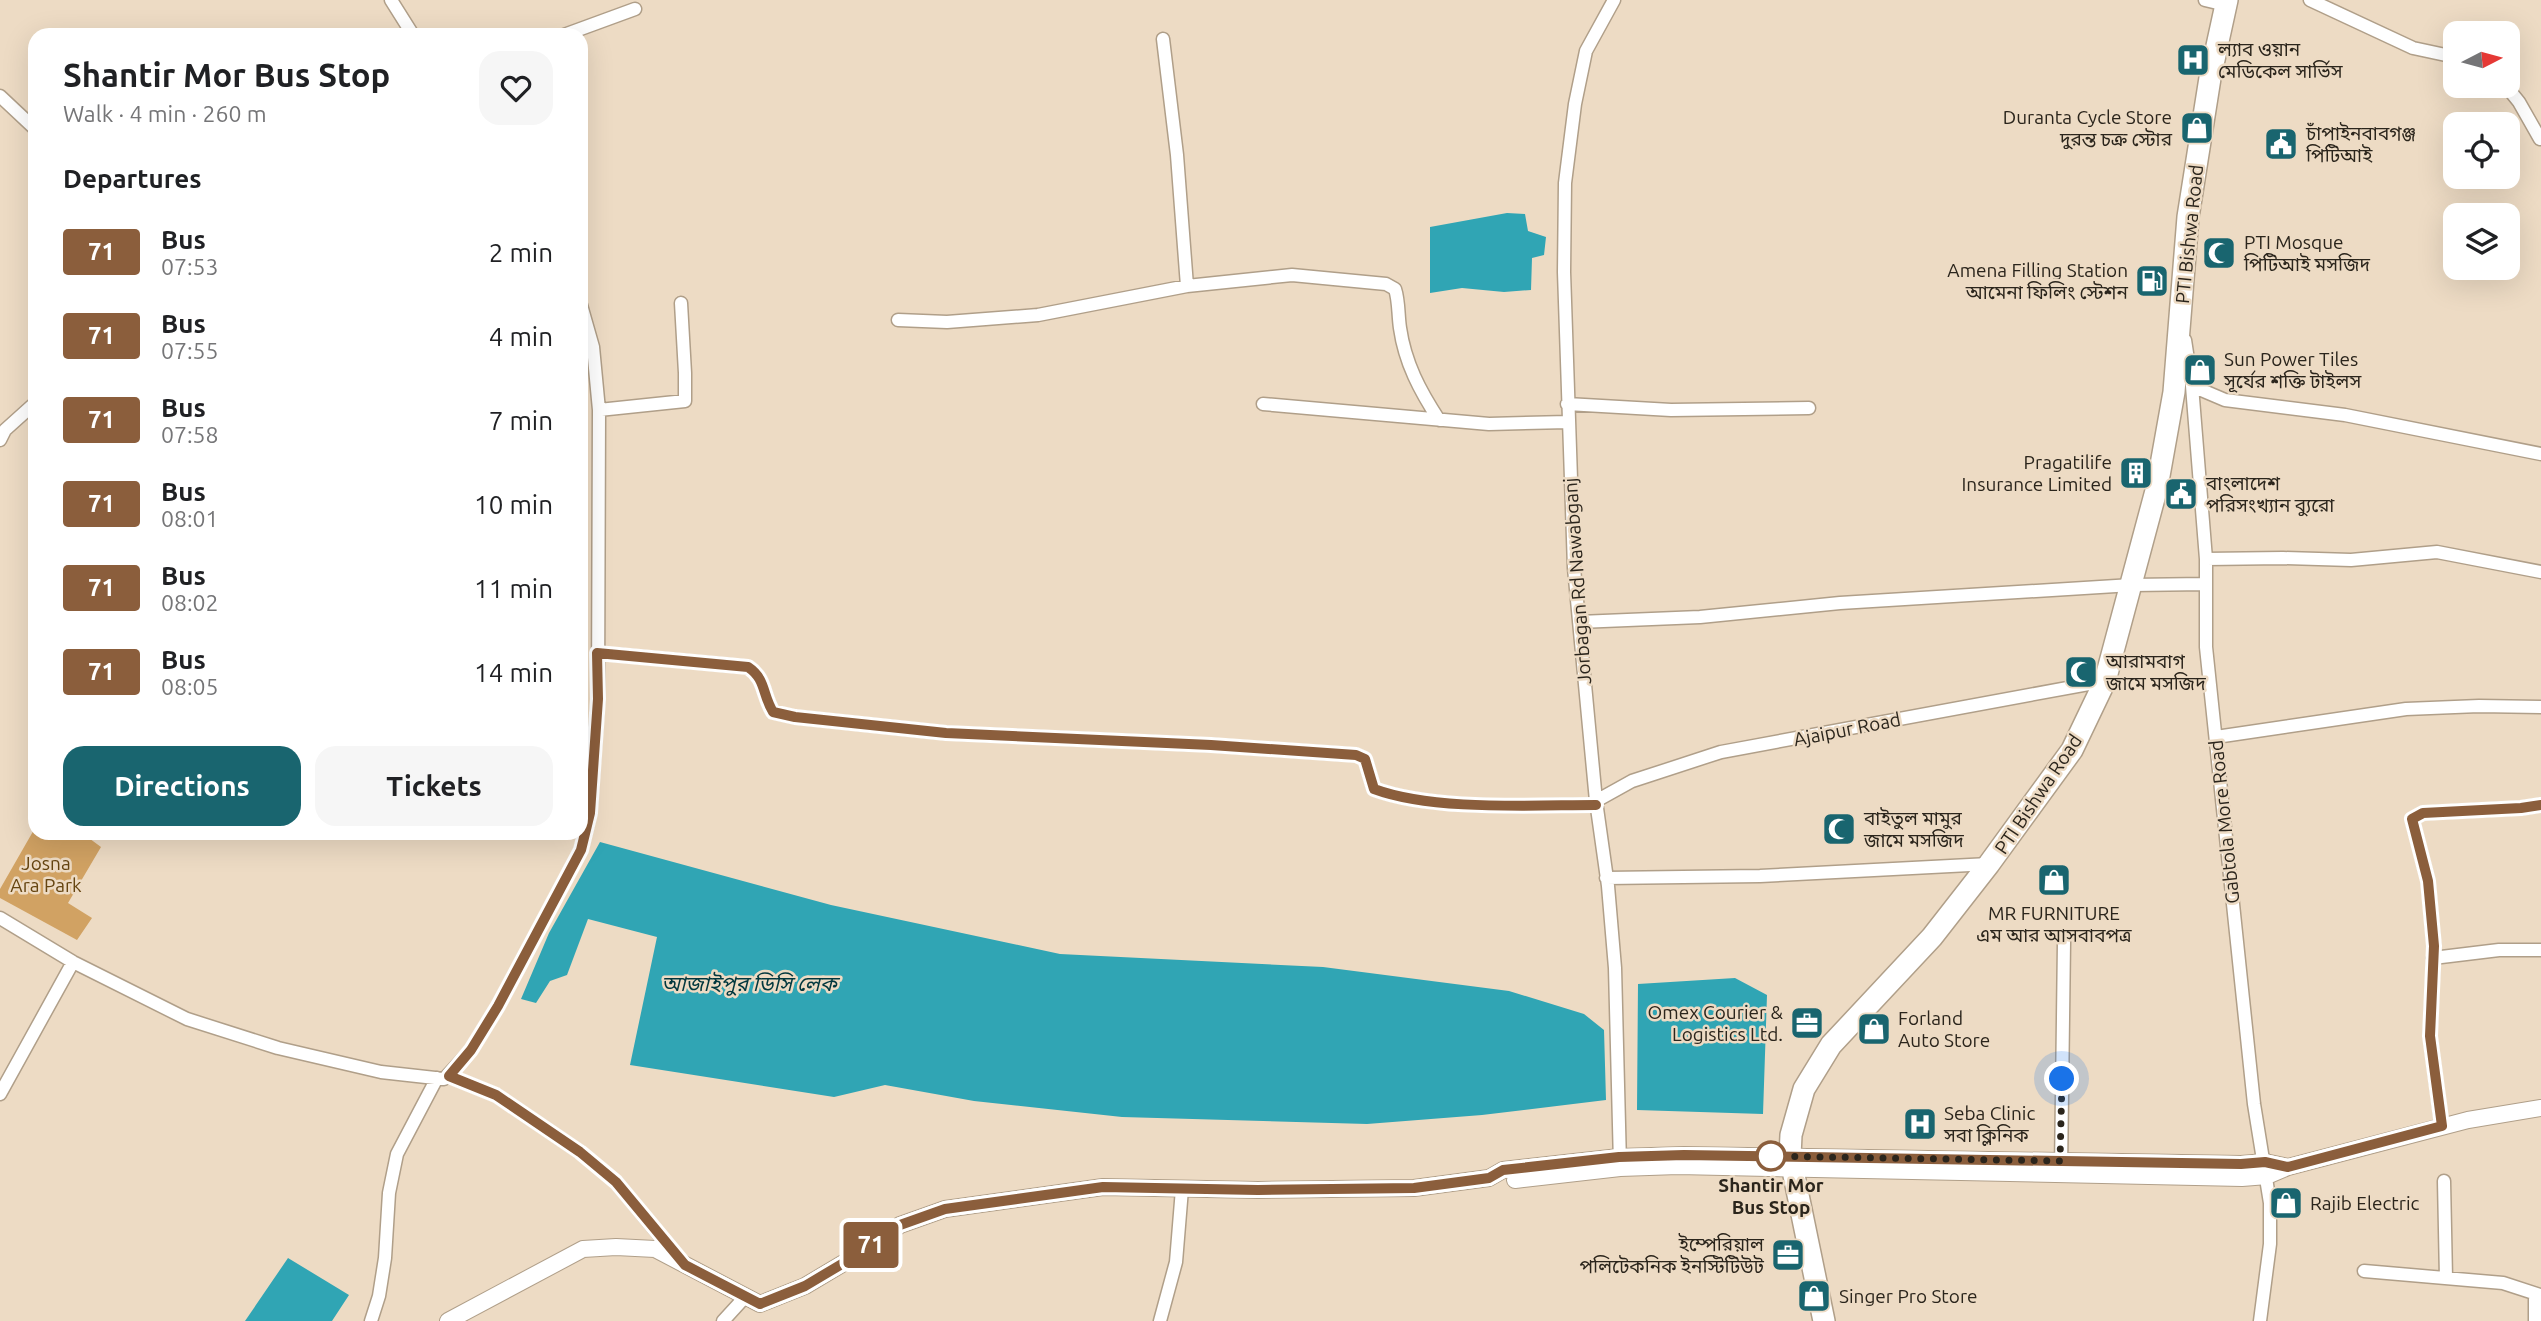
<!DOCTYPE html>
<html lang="en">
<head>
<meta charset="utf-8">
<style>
	body { margin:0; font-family:Ubuntu,"Noto Sans Bengali",sans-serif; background:#f6f6f6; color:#202124; height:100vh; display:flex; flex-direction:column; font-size:26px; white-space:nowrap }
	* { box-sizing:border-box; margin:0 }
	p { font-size:23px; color:#757577 }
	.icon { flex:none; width:38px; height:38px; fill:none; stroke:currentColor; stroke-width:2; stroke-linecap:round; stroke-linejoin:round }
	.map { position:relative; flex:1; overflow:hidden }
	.side { position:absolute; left:28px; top:28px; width:560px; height:812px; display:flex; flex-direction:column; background:#fff; border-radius:21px; box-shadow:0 7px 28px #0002 }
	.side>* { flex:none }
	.badge { padding:0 14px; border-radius:5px; font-size:24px; line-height:46px }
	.needle { width:46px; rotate:84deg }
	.controls { position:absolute; left:2443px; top:21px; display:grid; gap:14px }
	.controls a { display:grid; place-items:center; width:77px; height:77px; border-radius:14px; background:#fff; box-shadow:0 7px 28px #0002; font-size:35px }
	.you { position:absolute; width:35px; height:35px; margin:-18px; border:5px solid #fff; border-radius:50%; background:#1a73e8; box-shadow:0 0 0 10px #1a73e833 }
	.map>.badge { position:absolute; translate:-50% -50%; box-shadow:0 0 0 4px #fff }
	h2 { padding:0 35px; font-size:26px; line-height:63px }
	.round { display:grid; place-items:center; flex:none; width:74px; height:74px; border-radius:21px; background:#f6f6f6 }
	.overview { display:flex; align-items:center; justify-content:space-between; height:119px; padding:0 35px }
	h1 { font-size:33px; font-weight:700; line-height:52px }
	.action { display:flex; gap:14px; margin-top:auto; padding:14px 35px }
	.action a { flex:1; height:80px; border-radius:21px; background:#19656f; color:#fff; font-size:28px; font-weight:700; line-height:80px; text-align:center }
	.action a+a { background:#f6f6f6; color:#202124 }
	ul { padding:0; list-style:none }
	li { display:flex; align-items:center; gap:21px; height:84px; padding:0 35px }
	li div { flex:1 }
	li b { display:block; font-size:26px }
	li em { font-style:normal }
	li .badge { min-width:77px; font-weight:700; text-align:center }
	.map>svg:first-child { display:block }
	.green { fill:#d1a263 }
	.water { fill:#30a5b4 }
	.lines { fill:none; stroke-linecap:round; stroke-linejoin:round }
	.street-casing { stroke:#b09f89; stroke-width:15 }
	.secondary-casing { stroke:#b09f89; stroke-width:18 }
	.highway-casing { stroke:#b09f89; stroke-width:24 }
	.street { stroke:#fff; stroke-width:12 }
	.secondary { stroke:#fff; stroke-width:16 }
	.highway { stroke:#fff; stroke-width:21 }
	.line-casing { stroke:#fff; stroke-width:16 }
	.line { stroke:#8b5e3c; stroke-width:10 }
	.walk { stroke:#2b251c; stroke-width:7; stroke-dasharray:0 12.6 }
	.stop-dot { fill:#fff; stroke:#8b5e3c; stroke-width:3.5 }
	.labels { text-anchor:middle; stroke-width:5; stroke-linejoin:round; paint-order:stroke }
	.poi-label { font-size:19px; fill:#2b251c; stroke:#eddbc4; text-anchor:start }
	.street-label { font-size:19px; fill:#2b251c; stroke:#eddbc4 }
	.park-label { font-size:19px; fill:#654410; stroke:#eddbc4 }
	.stop-label { font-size:19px; font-weight:bold; fill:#2b251c; stroke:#eddbc4 }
	.water-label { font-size:21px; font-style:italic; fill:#01373e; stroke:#eddbc4 }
</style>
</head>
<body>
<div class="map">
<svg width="2541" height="1321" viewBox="0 0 2541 1321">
	<rect width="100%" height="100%" fill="#eddbc4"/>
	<path class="green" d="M35,828V833H82L101,847L68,903L92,918L77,940L0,898V889Z"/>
	<path class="water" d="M1507,213L1525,214L1528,231L1546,237L1544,255L1532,258L1531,290L1504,292L1462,288L1430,293V227Z
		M600,842L831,905L1060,954L1323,967L1509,991L1584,1014L1604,1030L1606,1100L1482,1115L1367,1124L1122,1117L974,1101L885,1085L834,1097L630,1065L657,937L588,919L567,975L550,981L536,1003L521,999L549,933Z
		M1735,978L1767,995L1763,1114L1637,1110L1638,984Z
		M288,1258L349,1295L332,1321H245Z"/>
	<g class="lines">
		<defs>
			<path id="street" d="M391,0L413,35
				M1614,0L1586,51L1575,104L1565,183L1564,272L1574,568L1596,801L1608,886L1615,968L1620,1164
				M2205,0L2226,5
				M2310,0L2413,48L2455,57
				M564,35L635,9
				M1163,39L1177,155L1187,286
				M2506,86L2519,102L2540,139
				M0,96L33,127
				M898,320L947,322L1038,315L1187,286L1292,275L1386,284L1395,289C1399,301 1398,315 1400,328C1405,363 1420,391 1439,420
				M2185,340L2192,386L2206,559V647L2254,1104L2270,1203V1244L2260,1321
				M2192,386L2225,400L2345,415L2541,454
				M1263,404L1489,424L1568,422
				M1567,404L1671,410L1809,408
				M599,410L685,401V373L681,303
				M0,440L5,430L35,403
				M2206,559L2283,558L2351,560L2437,552L2541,572
				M1579,622L1700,617L1840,603L2132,585L2205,584
				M598,653L748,667C766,679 762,694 773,712L795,717L946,733L1211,745L1356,755L1365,759L1374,789C1433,811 1532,805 1596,805
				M2216,737L2406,709L2479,706L2541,707
				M1596,801L1632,781L1721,752L2105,681
				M1606,878L1760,876L1989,864
				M0,918L73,962L187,1019L278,1048L381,1072L444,1079L471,1050L498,1006L581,850L590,813L598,699L599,410L593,347L581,305
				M2433,958L2499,950H2541
				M449,1076L496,1095L580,1152L616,1182L680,1260
				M0,1094L73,962
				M2442,1127L2430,1036L2434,946L2428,881L2412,819L2423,813L2521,808L2541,805
				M2061,1170L2064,942
				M2444,1181L2446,1278
				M2364,1271L2503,1283L2540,1295
				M371,1321L379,1296L385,1258L389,1193L397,1154L437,1078
				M723,1321L745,1297
				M1160,1321L1176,1262L1182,1189
				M2535,1321V1299L2541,1295"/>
			<path id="secondary" d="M1515,1180L1620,1168L1678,1166L2242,1178L2267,1176L2288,1167L2468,1120L2541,1108
				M448,1321L583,1249L616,1247L655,1249L760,1304L805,1286L852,1258L900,1225L945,1209L1103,1187L1258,1190L1414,1188L1489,1178L1503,1170L1619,1157L1684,1155L2241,1164L2265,1162L2288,1167"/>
			<path id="highway" d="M1824,1321L1790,1156L1791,1135L1804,1089L1831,1045L1932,937L1989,864L2072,750L2105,681L2157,487L2174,392L2188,217L2210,78L2227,0"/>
		</defs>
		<use href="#street" class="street-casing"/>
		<use href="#secondary" class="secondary-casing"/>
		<use href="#highway" class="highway-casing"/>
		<use href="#street" class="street"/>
		<use href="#secondary" class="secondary"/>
		<use href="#highway" class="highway"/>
	</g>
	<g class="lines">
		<defs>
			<path id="line" d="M1596,805C1532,805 1433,811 1374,789L1365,759L1356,755L1211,745L946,733L795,717L773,712C762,694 766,679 748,667L597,653L598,699L590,813L581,850L498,1006L471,1050L449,1076L496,1095L580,1152L616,1182L685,1265L760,1304L805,1286L852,1258L900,1225L945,1209L1103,1187L1258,1190L1414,1188L1489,1178L1503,1170L1619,1157L1684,1155L2241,1164L2265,1162L2288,1167L2442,1126L2430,1036L2434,946L2428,881L2412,819L2423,813L2521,808L2541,805"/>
		</defs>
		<use href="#line" class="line-casing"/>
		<use href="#line" class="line"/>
		<path class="walk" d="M1771,1156H1764L2060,1161L2062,1079"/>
	</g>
	<defs>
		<symbol id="hospital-square" viewBox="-11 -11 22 22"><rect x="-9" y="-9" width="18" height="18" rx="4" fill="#19656f" stroke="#eddbc4"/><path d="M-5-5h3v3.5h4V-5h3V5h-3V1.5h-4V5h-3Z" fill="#fff"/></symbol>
		<symbol id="shop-square" viewBox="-11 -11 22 22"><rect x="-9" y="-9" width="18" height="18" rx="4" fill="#19656f" stroke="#eddbc4"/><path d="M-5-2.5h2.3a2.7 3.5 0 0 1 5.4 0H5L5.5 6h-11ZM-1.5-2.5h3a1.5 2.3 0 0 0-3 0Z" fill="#fff"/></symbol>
		<symbol id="civic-square" viewBox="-11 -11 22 22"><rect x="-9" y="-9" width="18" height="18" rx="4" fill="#19656f" stroke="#eddbc4"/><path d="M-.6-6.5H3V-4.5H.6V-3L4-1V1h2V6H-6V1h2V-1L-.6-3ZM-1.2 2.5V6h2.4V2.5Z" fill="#fff"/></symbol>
		<symbol id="mosque-square" viewBox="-11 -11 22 22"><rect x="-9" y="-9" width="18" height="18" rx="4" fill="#19656f" stroke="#eddbc4"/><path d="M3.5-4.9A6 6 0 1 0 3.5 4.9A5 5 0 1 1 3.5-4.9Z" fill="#fff"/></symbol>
		<symbol id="fuel-square" viewBox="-11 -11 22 22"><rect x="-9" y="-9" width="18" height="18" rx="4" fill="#19656f" stroke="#eddbc4"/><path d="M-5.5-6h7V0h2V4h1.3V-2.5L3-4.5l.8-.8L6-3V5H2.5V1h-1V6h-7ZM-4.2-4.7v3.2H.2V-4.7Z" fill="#fff"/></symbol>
		<symbol id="building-square" viewBox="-11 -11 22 22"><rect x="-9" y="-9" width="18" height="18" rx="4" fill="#19656f" stroke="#eddbc4"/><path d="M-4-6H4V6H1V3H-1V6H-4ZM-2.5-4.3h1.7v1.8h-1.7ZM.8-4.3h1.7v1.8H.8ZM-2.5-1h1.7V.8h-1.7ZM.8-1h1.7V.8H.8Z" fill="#fff"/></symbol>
		<symbol id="office-square" viewBox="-11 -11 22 22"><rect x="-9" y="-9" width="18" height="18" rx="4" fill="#19656f" stroke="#eddbc4"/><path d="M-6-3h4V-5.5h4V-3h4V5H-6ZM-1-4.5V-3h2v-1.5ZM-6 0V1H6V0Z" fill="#fff"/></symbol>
	</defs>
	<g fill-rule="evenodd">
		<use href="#hospital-square" x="2174" y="41" width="38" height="38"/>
		<use href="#shop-square" x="2178" y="109" width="38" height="38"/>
		<use href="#civic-square" x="2262" y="125" width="38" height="38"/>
		<use href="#mosque-square" x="2200" y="234" width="38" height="38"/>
		<use href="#fuel-square" x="2133" y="262" width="38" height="38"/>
		<use href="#shop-square" x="2181" y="351" width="38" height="38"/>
		<use href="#building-square" x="2117" y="454" width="38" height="38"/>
		<use href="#civic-square" x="2162" y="475" width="38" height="38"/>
		<use href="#mosque-square" x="2062" y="653" width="38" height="38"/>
		<use href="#mosque-square" x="1820" y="810" width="38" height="38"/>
		<use href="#shop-square" x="2035" y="861" width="38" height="38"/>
		<use href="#office-square" x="1788" y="1004" width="38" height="38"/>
		<use href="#shop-square" x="1855" y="1010" width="38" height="38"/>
		<use href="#hospital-square" x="1901" y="1105" width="38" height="38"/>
		<use href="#shop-square" x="2267" y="1184" width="38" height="38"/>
		<use href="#office-square" x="1769" y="1236" width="38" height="38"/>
		<use href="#shop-square" x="1795" y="1277" width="38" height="38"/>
	</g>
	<circle class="stop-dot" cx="1771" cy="1156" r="14"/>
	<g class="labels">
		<g class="poi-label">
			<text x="2218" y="56">ল্যাব ওয়ান<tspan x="2218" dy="22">মেডিকেল সার্ভিস</tspan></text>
			<text x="2172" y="124" text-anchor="end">Duranta Cycle Store<tspan x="2172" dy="22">দুরন্ত চক্র স্টোর</tspan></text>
			<text x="2306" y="140">চাঁপাইনবাবগঞ্জ<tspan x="2306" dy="22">পিটিআই</tspan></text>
			<text x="2244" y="249">PTI Mosque<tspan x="2244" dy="22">পিটিআই মসজিদ</tspan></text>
			<text x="2128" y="277" text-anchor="end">Amena Filling Station<tspan x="2128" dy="22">আমেনা ফিলিং স্টেশন</tspan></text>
			<text x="2224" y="366">Sun Power Tiles<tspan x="2224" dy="22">সূর্যের শক্তি টাইলস</tspan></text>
			<text x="2112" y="469" text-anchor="end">Pragatilife<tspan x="2112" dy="22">Insurance Limited</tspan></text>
			<text x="2206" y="490">বাংলাদেশ<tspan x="2206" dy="22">পরিসংখ্যান ব্যুরো</tspan></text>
			<text x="2106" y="668">আরামবাগ<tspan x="2106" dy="22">জামে মসজিদ</tspan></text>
			<text x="1864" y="825">বাইতুল মামুর<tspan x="1864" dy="22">জামে মসজিদ</tspan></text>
			<text x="2054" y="920" text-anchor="middle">MR FURNITURE<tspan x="2054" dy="22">এম আর আসবাবপত্র</tspan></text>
			<text x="1783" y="1019" text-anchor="end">Omex Courier &amp;<tspan x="1783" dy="22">Logistics Ltd.</tspan></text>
			<text x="1898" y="1025">Forland<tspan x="1898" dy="22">Auto Store</tspan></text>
			<text x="1944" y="1120">Seba Clinic<tspan x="1944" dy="22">সবা ক্লিনিক</tspan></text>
			<text x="2310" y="1210">Rajib Electric</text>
			<text x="1764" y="1251" text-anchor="end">ইম্পেরিয়াল<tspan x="1764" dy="22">পলিটেকনিক ইনস্টিটিউট</tspan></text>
			<text x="1839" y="1303">Singer Pro Store</text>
		</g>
		<g class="street-label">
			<text transform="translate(2189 234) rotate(-84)" y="7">PTI Bishwa Road</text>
			<text transform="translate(1577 581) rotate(-94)" y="7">Jorbagan Rd Nawabganj</text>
			<text transform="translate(1847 729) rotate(-11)" y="7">Ajaipur Road</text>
			<text transform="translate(2038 794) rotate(-56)" y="7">PTI Bishwa Road</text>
			<text transform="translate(2224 822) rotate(-96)" y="7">Gabtola More Road</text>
		</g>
		<g class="park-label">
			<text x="46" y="870">Josna<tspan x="46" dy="22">Ara Park</tspan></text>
		</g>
		<g class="stop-label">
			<text x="1771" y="1192">Shantir Mor<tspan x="1771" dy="22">Bus Stop</tspan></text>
		</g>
		<g class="water-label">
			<text x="749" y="991">আজাইপুর ডিসি লেক</text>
		</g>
	</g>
</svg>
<div class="controls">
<a><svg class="needle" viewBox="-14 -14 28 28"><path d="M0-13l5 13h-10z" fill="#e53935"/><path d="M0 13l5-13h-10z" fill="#757577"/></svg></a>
<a><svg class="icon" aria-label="locate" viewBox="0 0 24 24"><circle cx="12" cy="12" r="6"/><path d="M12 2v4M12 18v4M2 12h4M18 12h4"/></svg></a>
<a><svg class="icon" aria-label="layers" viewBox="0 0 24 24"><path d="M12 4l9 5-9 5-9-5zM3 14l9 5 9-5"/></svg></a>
</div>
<div class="you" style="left:2062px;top:1079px"></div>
<b class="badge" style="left:871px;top:1245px;background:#8b5e3c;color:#fff">71</b>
<section class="side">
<div class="overview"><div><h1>Shantir Mor Bus Stop</h1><p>Walk · 4 min · 260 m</p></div><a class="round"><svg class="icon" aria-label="heart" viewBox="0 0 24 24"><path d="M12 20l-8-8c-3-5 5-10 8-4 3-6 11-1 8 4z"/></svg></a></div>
<h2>Departures</h2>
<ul>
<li><span class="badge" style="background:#8b5e3c;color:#fff">71</span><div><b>Bus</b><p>07:53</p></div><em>2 min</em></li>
<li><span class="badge" style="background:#8b5e3c;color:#fff">71</span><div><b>Bus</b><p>07:55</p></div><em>4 min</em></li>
<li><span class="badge" style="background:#8b5e3c;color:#fff">71</span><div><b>Bus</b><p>07:58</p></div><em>7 min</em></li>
<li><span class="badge" style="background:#8b5e3c;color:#fff">71</span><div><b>Bus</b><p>08:01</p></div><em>10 min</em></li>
<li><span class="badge" style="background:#8b5e3c;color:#fff">71</span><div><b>Bus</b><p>08:02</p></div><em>11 min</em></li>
<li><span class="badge" style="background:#8b5e3c;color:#fff">71</span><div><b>Bus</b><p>08:05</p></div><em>14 min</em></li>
</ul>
<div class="action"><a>Directions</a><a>Tickets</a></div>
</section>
</div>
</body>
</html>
